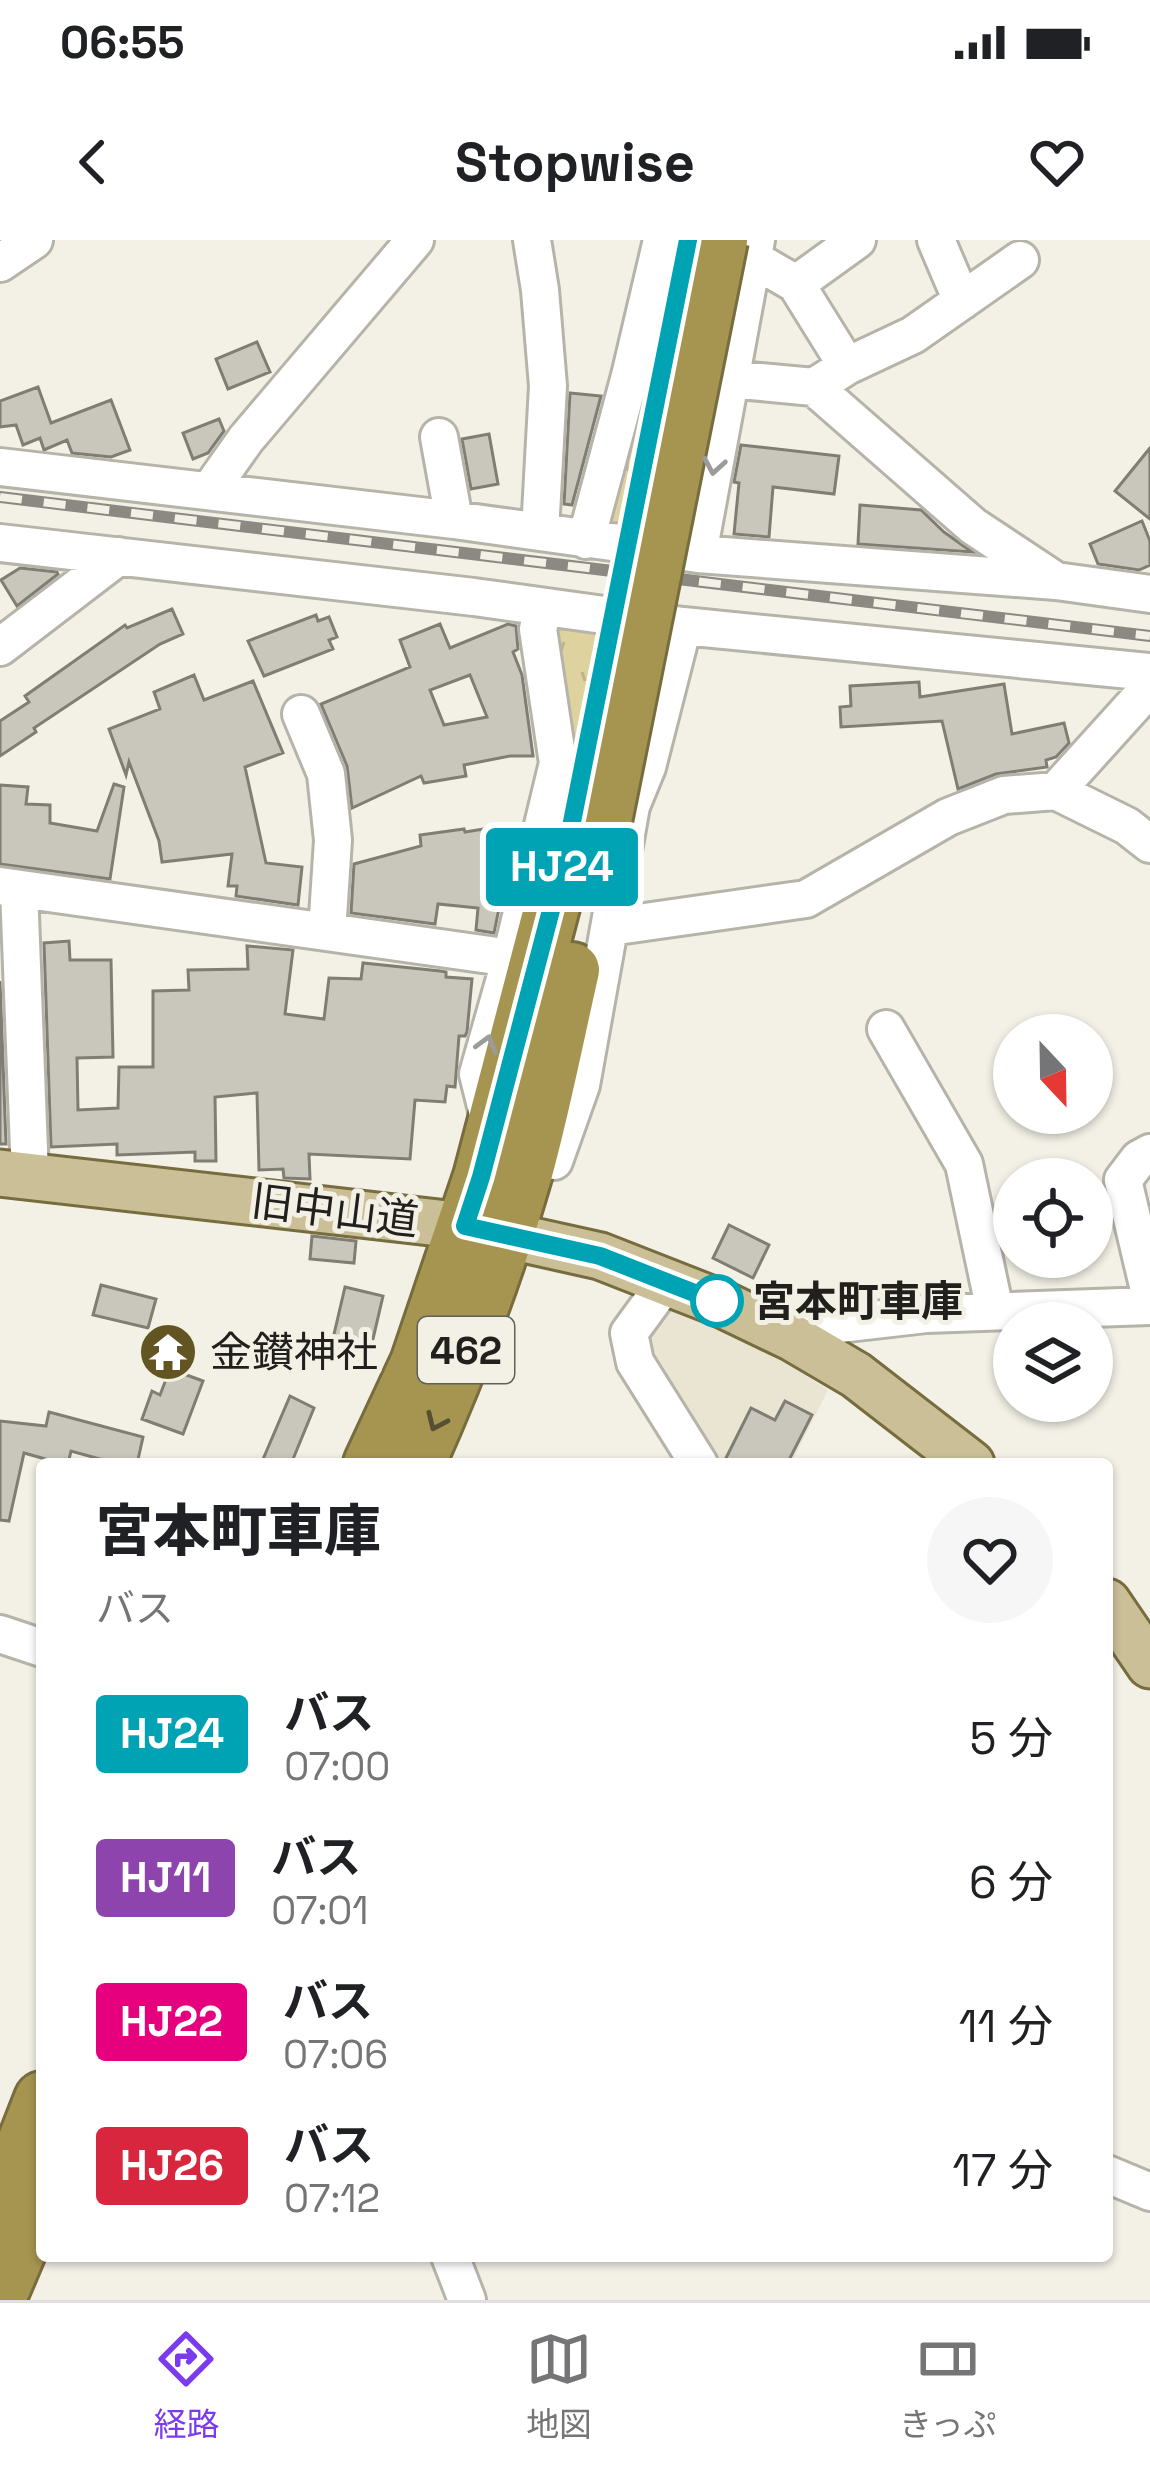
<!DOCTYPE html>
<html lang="ja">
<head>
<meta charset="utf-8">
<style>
	body { margin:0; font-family:"Space Grotesk","Noto Sans JP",sans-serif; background:#f6f6f6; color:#202124; height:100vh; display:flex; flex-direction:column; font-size:45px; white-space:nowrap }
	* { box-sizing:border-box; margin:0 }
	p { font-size:39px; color:#757577 }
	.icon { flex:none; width:66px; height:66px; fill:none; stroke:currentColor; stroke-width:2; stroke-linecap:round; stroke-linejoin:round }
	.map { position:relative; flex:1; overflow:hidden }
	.details { position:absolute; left:36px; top:1218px; width:1077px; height:804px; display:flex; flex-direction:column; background:#fff; border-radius:12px; box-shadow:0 3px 9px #0004 }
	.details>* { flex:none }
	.badge { padding:0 24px; border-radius:9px; font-size:42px; line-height:78px }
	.needle { width:78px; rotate:158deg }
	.buttons { position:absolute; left:993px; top:774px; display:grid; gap:24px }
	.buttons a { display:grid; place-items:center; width:120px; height:120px; border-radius:50%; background:#fff; box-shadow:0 3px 9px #0004; font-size:60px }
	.map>.badge { position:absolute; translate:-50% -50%; box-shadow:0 0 0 6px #fff }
	.round { display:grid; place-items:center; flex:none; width:126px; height:126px; border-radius:63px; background:#f6f6f6 }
	.overview { display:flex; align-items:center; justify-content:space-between; height:204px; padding:0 60px }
	h1 { font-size:57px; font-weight:800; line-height:90px }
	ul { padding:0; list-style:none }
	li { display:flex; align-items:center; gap:36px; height:144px; padding:0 60px }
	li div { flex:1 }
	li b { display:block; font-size:45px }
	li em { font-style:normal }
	li .badge { min-width:132px; font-weight:700; text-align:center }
	.status { display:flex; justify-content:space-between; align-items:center; height:84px; padding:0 60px; background:#fff; direction:ltr }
	.status svg { height:33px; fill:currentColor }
	header { display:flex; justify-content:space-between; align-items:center; height:156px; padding:0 60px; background:#fff; font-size:54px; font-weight:800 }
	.tab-bar { display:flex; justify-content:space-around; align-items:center; height:168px; border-top:3px solid #e0e0e0; background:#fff; font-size:33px; color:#757577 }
	.tab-bar a { display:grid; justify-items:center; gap:6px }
	.tab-bar .selected { color:#7c3aed }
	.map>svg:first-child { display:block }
	.built { fill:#eae5d3 }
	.park { fill:url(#park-tufts) }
	.building { fill:#c9c7bc; stroke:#807e74; stroke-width:3; fill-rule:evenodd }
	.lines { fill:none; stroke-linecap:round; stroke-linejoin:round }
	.minor-casing { stroke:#b6b4a9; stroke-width:42 }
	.major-casing { stroke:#776c3e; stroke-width:51 }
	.highway-casing { stroke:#776c3e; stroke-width:60 }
	.minor { stroke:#fff; stroke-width:36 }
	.major { stroke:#cabf96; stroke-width:45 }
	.highway { stroke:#a69550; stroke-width:54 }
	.rail-casing { stroke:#8b8982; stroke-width:12 }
	.rail { stroke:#f3f1e6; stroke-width:8; stroke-dasharray:22; stroke-linecap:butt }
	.highway-bridge-casing { stroke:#776c3e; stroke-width:60; stroke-linecap:butt }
	.highway-bridge { stroke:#a69550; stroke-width:54 }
	.oneway { stroke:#9b9b99 }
	.oneway2 { stroke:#564f31 }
	.line-casing { stroke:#fff; stroke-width:27 }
	.line { stroke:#00a3b4; stroke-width:18 }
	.stop-dot { fill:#fff; stroke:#00a3b4; stroke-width:6 }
	.labels { text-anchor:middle; stroke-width:10; stroke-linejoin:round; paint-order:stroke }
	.shield { fill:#f3f1e6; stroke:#605f59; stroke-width:3 }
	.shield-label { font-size:39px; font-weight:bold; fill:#21201c }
	.street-label { font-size:42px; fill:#21201c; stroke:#f3f1e6 }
	.stop-label { font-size:42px; font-weight:bold; fill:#21201c; stroke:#f3f1e6; text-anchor:start }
	.poi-label { font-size:42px; fill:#21201c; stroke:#f3f1e6; text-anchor:start }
</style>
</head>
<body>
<div class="status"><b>06:55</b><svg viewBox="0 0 49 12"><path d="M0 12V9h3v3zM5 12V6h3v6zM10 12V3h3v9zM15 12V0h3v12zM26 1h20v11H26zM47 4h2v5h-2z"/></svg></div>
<header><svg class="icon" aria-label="back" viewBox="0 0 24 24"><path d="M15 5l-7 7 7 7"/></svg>Stopwise<svg class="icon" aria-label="heart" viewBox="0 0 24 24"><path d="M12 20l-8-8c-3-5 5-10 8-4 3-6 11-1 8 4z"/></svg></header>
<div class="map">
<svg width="1150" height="2060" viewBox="0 0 1150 2060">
	<defs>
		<pattern id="park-tufts" width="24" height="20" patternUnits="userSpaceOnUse" patternTransform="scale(3)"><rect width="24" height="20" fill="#ded29f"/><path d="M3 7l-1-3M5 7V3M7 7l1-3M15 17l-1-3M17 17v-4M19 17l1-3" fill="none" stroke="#beb488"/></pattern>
	</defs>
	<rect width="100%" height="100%" fill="#f3f1e6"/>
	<path class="built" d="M660,1061L767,1110L828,1150L791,1224H701L641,1096Z"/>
	<path class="park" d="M668,0H739L688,300L595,288Z
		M555,382L669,393L618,599L553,589Z"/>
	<path class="building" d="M257,102L270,132L228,149L216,119Z
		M38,147L51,183L111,160L130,210L111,217L72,213L67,200L44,210L40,198L23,205L16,185L0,187V161Z
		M570,153L601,156L572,265L564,264Z
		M219,179L224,191L208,213L193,219L183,193Z
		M489,194L498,244L471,249L462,199Z
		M741,205L839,216L834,254L773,247L769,297L734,294L739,243L734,242Z
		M1150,208V279L1115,251Z
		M860,265L921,270L944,292L972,312L858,304Z
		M1142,281L1150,301V325L1139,330L1098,324L1090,304Z
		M20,328L57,332L58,334L17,366L1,340Z
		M172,369L183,394L160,404L34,488L36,492L0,516V481L29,462L25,456L125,385L127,388Z
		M316,375L318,381L329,377L337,397L329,400L333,409L264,436L248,401Z
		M440,384L450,408L508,384L516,386L518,409L513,412L522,435L533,516H510L464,525L466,536L424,543L421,536L352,568L347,526L321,464L410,427L400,400ZM470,435L487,477L444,485L430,450Z
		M194,435L204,460L253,441L283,513L245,527L266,623L302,627L298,665L236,656L237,646H228L232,614L162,622L159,601L129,522L126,535L109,489L160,469L154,452Z
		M919,442L920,457L1004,444L1012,494L1064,483L1069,503L1056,517L1046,520L1047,527L996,534L958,549L942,481L841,487L840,467L851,466L850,446Z
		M114,544L124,547L110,639L0,624V545L28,547L26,564L50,565V583L97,591Z
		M515,584L517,598L511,623L508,624L494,693L476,690L478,668L438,664L435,684L351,673L354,624L421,606L420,595L464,589L465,592Z
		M69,701L70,720H111L113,817L77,818L78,870L118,868L119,827H153V751L189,750L188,730L248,729L247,706L293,710L285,774L324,779L329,738L361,739L363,723L440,731L446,732V737L472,739L467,792L465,796H459L455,847L447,846L445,862L415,860L410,919L309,914L310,939L284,938L283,929L259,930L257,853L215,857L216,921H195V912L117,915V904L51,907L44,703Z
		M0,741L6,904H0Z
		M729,985L769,1005L753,1038L713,1018Z
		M312,996L356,1001L354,1023L310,1019Z
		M101,1045L156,1059L148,1088L93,1075Z
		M345,1047L383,1056L366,1129L328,1120Z
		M170,1129L203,1141L183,1194L142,1179L152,1151L160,1155Z
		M290,1156L314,1168L291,1224H261Z
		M785,1161L812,1175L787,1224H723L751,1168L775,1180Z
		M49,1172L143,1197L137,1224H118L71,1211L68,1224H63L24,1213L9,1281L0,1280V1181L46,1186Z"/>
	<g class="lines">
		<defs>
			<path id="minor" d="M532,0L540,50L548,146L540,292
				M936,0L962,61
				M753,19L796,44L857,0
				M0,23L34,0
				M796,44L847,126
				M729,139L814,147L847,126L913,95L1020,20
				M814,147L973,286L1053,339
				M439,197L454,280
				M0,227L454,280L698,314L1056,341L1150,354
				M210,250L246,199L415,0
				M586,300L630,136L662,0
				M0,303L474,357L683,386L1150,432
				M698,314L756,0
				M0,407L119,316
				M301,474L326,534L333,600L327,692
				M1056,551L1150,447
				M0,646L511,718
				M19,649L30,936
				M610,687L806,659L948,577L1004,555L1056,551L1127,586L1150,604
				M886,789L964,924L995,1071
				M490,882L478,834L511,718L558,523L538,389L544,367
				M1150,913L1139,919L1123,940L1150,1054
				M530,914L554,921L581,845L631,566L647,527L683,386
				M667,1041L629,1093L635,1122L699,1224
				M793,1098L813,1087L926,1074L1150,1066
				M0,1394L42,1408
				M1107,1934L1150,1952
				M450,2016L467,2060"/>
			<path id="major" d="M0,933L465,986L600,1016L720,1063L793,1098L856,1135L971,1224
				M1107,1362L1150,1425"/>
			<path id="highway" d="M371,1224L418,1123L481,937L565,617
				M417,1224C460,1128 497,1030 526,929C544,863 557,796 572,730
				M0,1966L42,1859
				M0,2054L42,1955"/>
		</defs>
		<use href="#minor" class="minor-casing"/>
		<use href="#major" class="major-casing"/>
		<use href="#highway" class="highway-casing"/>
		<use href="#minor" class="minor"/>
		<use href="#major" class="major"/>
		<use href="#highway" class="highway"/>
		<defs>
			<path id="rail" d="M0,257L1150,396"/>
		</defs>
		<use href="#rail" class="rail-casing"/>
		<use href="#rail" class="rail"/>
		<defs>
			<path id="highway-bridge" d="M596,621L720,0"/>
		</defs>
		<use href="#highway-bridge" class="highway-bridge-casing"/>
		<use href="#highway-bridge" class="highway-bridge"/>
	</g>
	<defs><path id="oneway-chevron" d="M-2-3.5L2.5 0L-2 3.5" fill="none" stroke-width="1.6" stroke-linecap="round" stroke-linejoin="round" transform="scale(3)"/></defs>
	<g class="oneway">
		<use href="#oneway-chevron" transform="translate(714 226) rotate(100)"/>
		<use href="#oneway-chevron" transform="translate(487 804) rotate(-74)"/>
	</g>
	<use class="oneway2" href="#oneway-chevron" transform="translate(436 1182) rotate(114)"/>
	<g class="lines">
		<defs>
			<path id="line" d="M688,0L565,617L481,937L465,986L600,1016L720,1063"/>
		</defs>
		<use href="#line" class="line-casing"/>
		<use href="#line" class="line"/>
	</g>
	<defs>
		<symbol id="temple-disc" viewBox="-11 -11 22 22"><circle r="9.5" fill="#625522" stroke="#f3f1e6"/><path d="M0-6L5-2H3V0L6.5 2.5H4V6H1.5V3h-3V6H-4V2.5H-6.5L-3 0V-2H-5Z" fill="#fff"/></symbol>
	</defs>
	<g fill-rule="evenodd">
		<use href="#temple-disc" x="135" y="1079" width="66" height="66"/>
	</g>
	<circle class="stop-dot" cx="717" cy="1061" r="24"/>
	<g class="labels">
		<rect class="shield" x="418" y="1077" width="96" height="66" rx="9"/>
		<g class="shield-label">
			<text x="466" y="1124">462</text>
		</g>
		<g class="street-label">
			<text transform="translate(335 970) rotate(7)" y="15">旧中山道</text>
		</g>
		<g class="stop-label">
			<text x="753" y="1076">宮本町車庫</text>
		</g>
		<g class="poi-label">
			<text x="210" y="1127">金鑚神社</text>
		</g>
	</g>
</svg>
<div class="buttons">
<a><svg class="needle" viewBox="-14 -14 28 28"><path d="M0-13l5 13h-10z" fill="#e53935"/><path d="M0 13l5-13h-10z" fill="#757577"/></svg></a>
<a><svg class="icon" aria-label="locate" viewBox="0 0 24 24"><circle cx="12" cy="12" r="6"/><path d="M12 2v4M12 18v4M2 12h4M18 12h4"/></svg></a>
<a><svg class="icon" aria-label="layers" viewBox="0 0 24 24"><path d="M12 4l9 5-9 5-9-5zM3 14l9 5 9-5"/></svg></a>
</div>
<b class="badge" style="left:562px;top:627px;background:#00a3b4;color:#fff">HJ24</b>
<section class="details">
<div class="overview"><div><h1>宮本町車庫</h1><p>バス</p></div><a class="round"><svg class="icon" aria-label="heart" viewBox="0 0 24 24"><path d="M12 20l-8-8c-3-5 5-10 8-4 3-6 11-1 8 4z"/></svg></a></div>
<ul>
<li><span class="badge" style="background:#00a3b4;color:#fff">HJ24</span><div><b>バス</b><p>07:00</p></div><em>5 分</em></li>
<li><span class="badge" style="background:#8e44ad;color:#fff">HJ11</span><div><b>バス</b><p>07:01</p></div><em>6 分</em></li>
<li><span class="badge" style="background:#e6007e;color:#fff">HJ22</span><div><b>バス</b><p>07:06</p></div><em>11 分</em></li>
<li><span class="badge" style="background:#d7263d;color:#fff">HJ26</span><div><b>バス</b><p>07:12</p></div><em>17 分</em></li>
</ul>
</section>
</div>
<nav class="tab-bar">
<a class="selected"><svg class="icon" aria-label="directions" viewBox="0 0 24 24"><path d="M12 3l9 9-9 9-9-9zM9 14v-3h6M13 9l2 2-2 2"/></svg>経路</a>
<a><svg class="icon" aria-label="map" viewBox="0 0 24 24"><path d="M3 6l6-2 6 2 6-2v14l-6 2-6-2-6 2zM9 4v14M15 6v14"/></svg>地図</a>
<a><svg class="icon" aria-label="tickets" viewBox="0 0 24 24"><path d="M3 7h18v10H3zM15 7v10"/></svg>きっぷ</a>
</nav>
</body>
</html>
